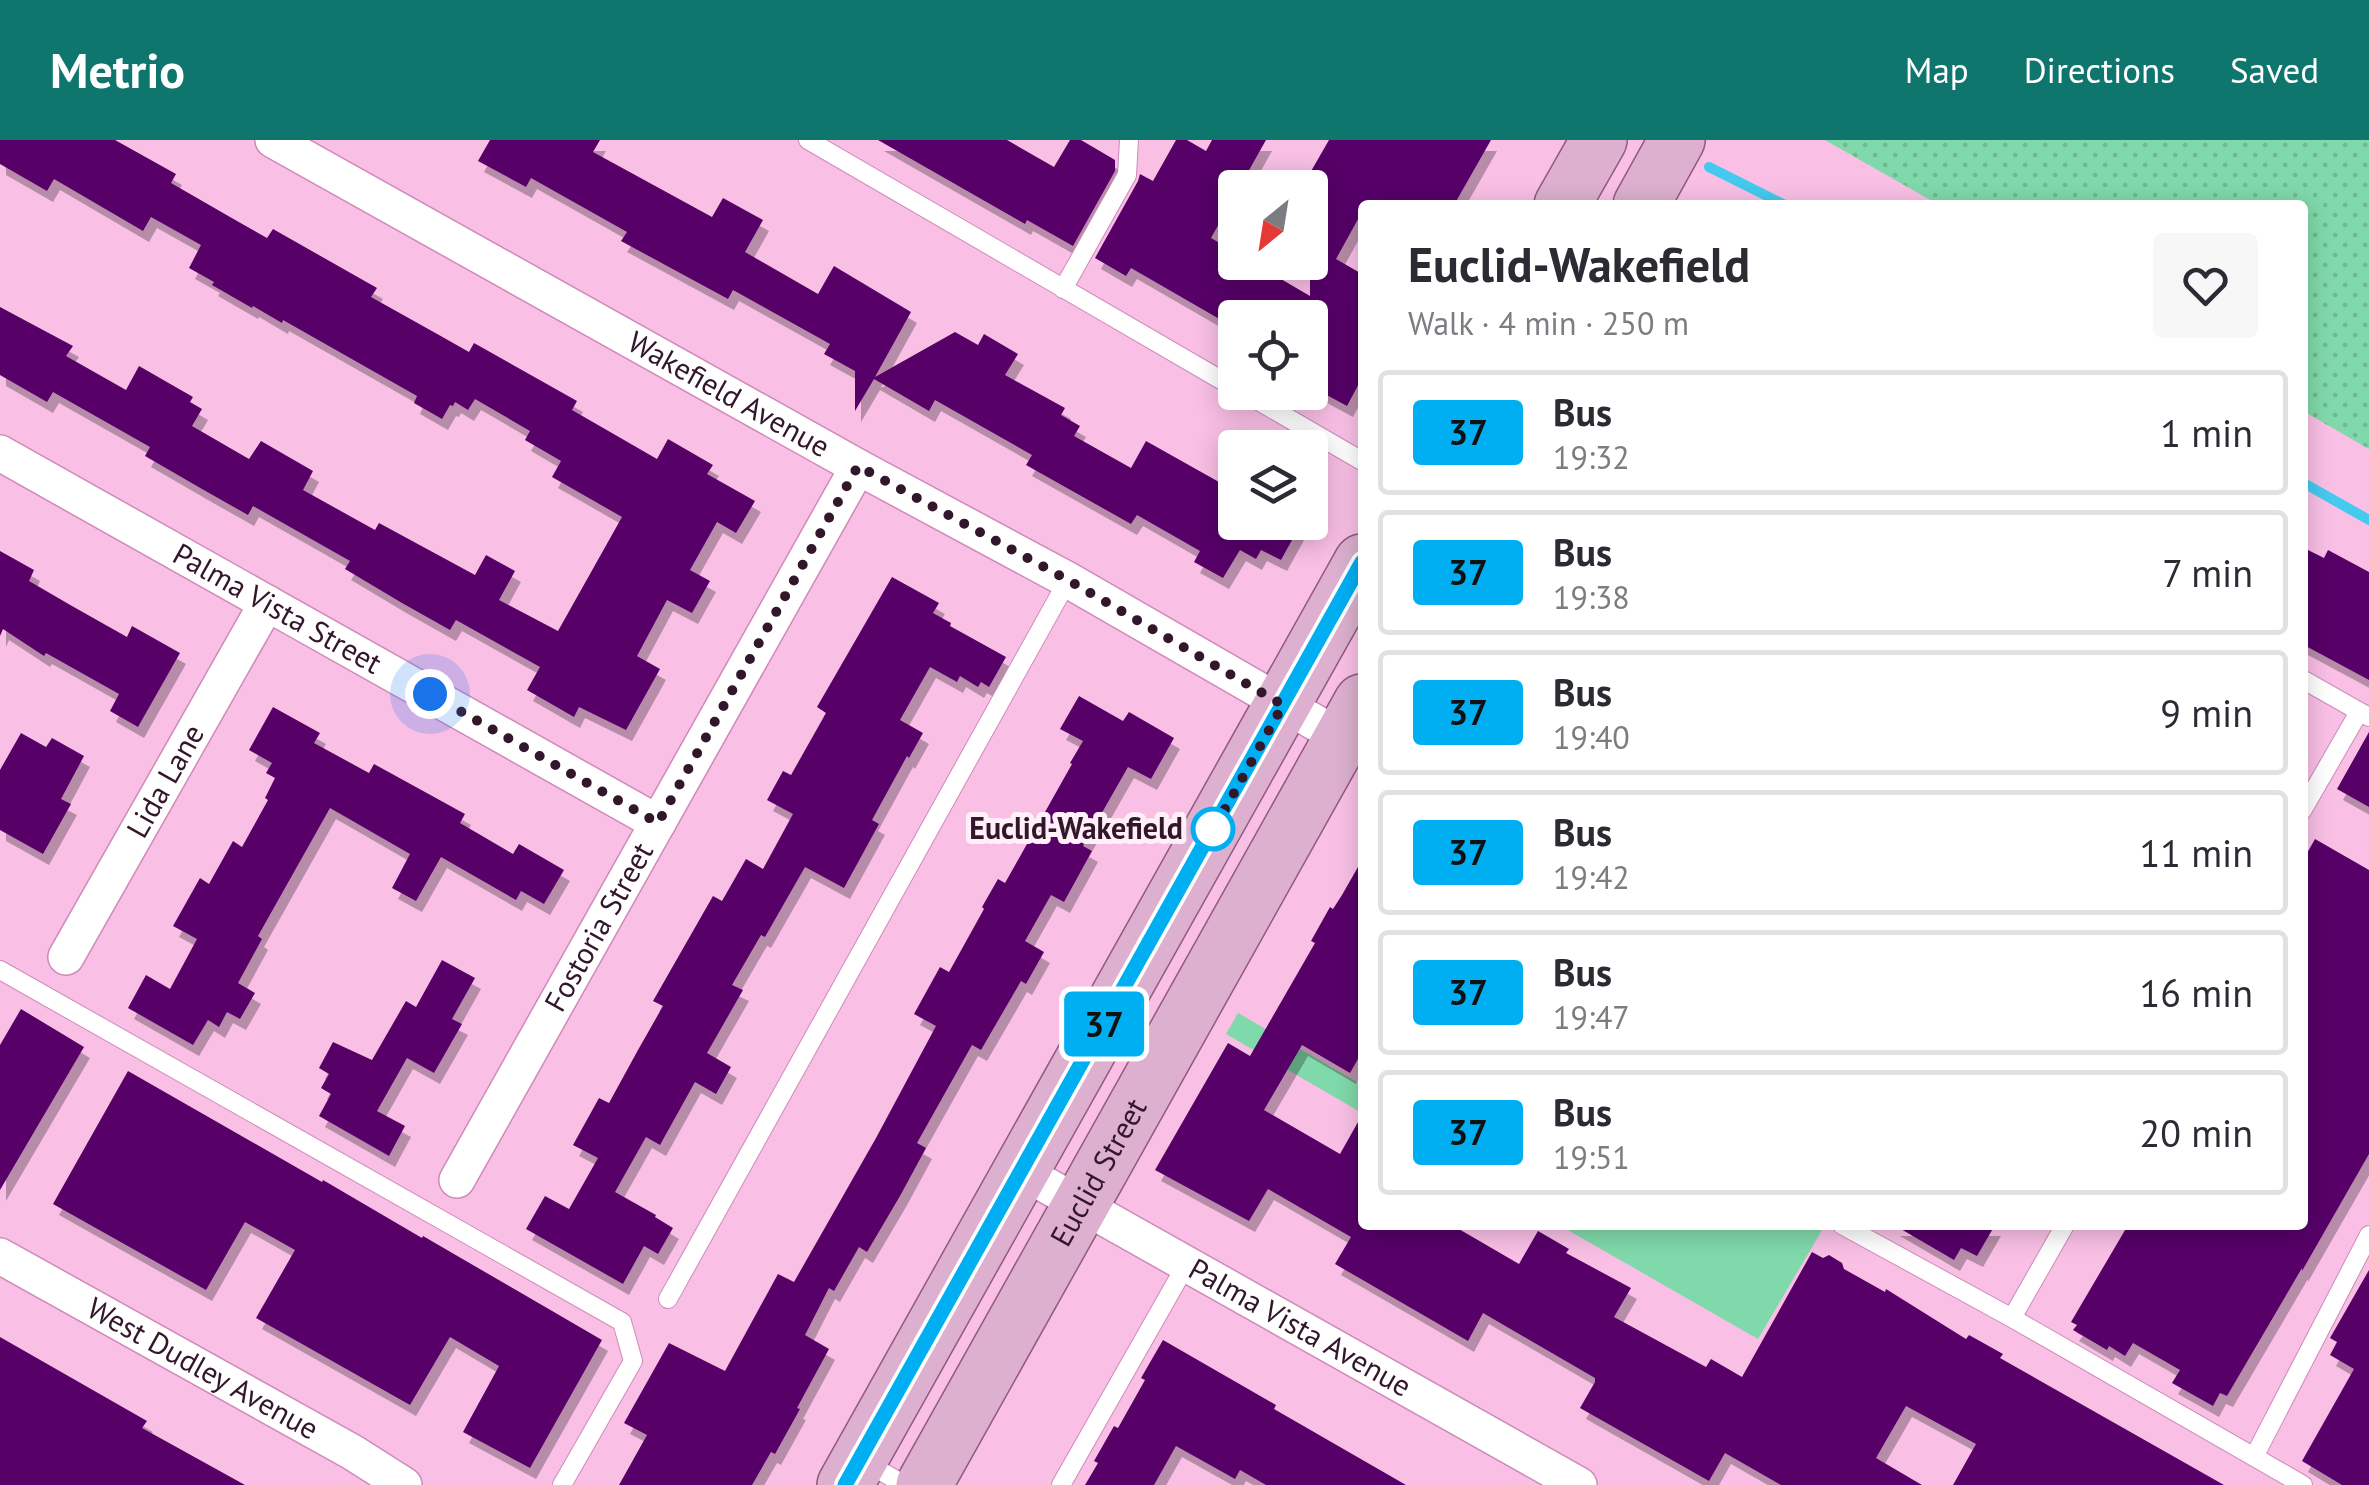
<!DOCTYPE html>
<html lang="en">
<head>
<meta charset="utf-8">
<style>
	body { margin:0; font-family:"PT Sans",sans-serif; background:#f7f7f7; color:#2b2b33; height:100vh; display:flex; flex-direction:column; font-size:38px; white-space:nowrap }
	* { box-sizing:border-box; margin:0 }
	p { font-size:32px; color:#7c7c81 }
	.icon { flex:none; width:55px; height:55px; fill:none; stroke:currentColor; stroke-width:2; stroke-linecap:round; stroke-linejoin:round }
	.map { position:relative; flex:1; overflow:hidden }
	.panel { position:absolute; left:1358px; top:60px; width:950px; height:1030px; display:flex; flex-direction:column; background:#fff; border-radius:10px; box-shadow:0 5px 25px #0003 }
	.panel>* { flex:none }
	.badge { padding:0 20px; border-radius:8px; font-size:35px; line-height:65px }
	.needle { width:65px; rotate:210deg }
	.controls { position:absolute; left:1218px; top:30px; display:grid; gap:20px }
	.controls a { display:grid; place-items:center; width:110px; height:110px; border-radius:10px; background:#fff; box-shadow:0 5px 25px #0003; font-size:50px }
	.you { position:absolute; width:50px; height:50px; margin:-25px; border:8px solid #fff; border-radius:50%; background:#1a73e8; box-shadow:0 0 0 15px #1a73e833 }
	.map>.badge { position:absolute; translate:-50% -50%; box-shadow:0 0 0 5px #fff }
	.round { display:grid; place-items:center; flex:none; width:105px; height:105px; border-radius:10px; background:#f7f7f7 }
	.headline { display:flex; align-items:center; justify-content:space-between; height:170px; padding:0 50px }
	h1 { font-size:48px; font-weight:700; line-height:75px }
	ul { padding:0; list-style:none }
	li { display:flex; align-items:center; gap:30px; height:125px; margin:0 20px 15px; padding:0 30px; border:5px solid #e1e1e2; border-radius:10px }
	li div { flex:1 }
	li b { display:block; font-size:38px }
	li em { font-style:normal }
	li .badge { min-width:110px; font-weight:700; text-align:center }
	header { display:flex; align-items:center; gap:60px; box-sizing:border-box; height:140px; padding:0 50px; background:#0f766e; color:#fff }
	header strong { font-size:48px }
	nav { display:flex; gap:55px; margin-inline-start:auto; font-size:35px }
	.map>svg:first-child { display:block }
	.grass { fill:#80d9aa }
	.park { fill:url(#park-dots) }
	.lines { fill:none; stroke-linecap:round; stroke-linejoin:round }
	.stream { stroke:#43caee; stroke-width:10 }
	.building { fill:#570667; filter:url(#shadow) }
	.lane-casing { stroke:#cf8ab8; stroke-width:20 }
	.street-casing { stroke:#cf8ab8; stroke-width:38 }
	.primary-casing { stroke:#925880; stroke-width:58 }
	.lane { stroke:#fff; stroke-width:18 }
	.street { stroke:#fff; stroke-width:35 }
	.primary { stroke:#dcb0ce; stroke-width:55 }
	.line-casing { stroke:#fff; stroke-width:22 }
	.line { stroke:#00aff2; stroke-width:15 }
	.walk { stroke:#32172a; stroke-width:10; stroke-dasharray:0 18 }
	.stop-dot { fill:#fff; stroke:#00aff2; stroke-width:5 }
	.labels { text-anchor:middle; stroke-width:10; stroke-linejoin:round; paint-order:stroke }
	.street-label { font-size:30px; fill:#32172a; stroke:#ffeff9 }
	.stop-label { font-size:30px; font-weight:bold; fill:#32172a; stroke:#ffeff9; text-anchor:end }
</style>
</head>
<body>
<header>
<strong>Metrio</strong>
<nav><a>Map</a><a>Directions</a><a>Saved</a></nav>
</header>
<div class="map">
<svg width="2369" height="1345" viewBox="0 0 2369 1345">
	<defs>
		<pattern id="park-dots" width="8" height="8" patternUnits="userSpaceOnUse" patternTransform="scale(2.5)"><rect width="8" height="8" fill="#80d9aa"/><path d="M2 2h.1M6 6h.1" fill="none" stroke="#6fba92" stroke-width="1.8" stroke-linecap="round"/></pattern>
		<filter id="shadow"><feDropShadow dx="6" dy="11" stdDeviation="0" flood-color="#0004"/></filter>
	</defs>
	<rect width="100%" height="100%" fill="#f9bfe5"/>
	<path class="grass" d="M1238,873L1362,945V973L1226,894Z
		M1559,1085H1825L1758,1199Z"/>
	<path class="park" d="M1825,0H2369V309L2303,271L2302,65H1939Z"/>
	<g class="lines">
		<path class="stream" d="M1709,27L1785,65
			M2302,342L2369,380"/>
	</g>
	<path class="building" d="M0,0H115L176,34L171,43L237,81L267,98L273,89L377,148L371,157L439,195L469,212L474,203L577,261L572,270L657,319L668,299L713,325L707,334L755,361L736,393L717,382L690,430L710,441L692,473L667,460L637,516L660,529L626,590L579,567L574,577L527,550L540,527L456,480L450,490L402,463L345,429L350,421L253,366L248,375L202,349L145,316L150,307L53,252L47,262L0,235V167L73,206L66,216L126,250L139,226L193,257L190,262L202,269L192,286L249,319L261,301L313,331L303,350L375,390L379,383L475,435L486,415L515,431L499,460L558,491L622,377L552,337L561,321L525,300L530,291L475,259L468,270L455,262L453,266L450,265L442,279L414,263L417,256L283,180L282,183L253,166L252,168L212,145L214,142L189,128L201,105L151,77L143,91L54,39L47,51L0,24Z
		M490,0H600L593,12L712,77L723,58L763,80L745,112L818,154L834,126L911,172L875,237L955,192L978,205L984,194L1018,214L1005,235L1065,268L1061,275L1080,286L1074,296L1131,328L1146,301L1235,351V382H1302L1281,420L1261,410L1256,419L1240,410L1223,438L1194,422L1200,411L1137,375L1131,384L1026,325L1032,315L935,260L929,271L874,239L855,271V231L824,214L830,204L733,150L728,159L621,101L627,92L531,38L526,47L478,21Z
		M878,0H1007L1054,27L1070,0H1081L1115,20V31L1073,106L1027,80L1025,84Z
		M1176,0H1187L1206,11L1212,0H1266L1239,48H1235V55L1211,98L1235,112V122H1252L1310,156V33L1329,0H1491L1454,65H1362V72L1336,119L1362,134V238L1347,266L1310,246V178H1235V188L1131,128L1126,136L1095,118L1138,41L1140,34L1153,41Z
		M2302,407L2324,418L2328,410L2369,432V540L2302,504Z
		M0,411L34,430L29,441L72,466L127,497L132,486L180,513L138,587L110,571L119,554L46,513L44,516L3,489L0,496Z
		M892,437L939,463L933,473L951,483L950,486L1006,517L989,547L981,542L978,547L960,536L957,542L930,527L900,580L923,593L909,618L907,616L872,680L879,684L844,748L805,727L765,797L761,795L732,845L743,850L707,913L731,927L716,954L695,942L660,1005L646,997L615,1052L656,1075L655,1077L673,1088L658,1114L644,1106L623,1144L526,1089L545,1056L569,1069L598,1018L573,1005L599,958L609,963L638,910L663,866L653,861L713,756L722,761L746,719L763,729L793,674L767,660L783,631L791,635L826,573L817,567Z
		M1079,556L1123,581L1129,572L1174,598L1151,639L1128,627L1083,706L1092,711L1064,762L1051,755L1025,801L1044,812L1026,844L1021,841L981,910L972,905L917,1003L926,1008L900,1056L867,1112L859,1107L834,1151L829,1148L805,1195L829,1209L797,1268L800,1269L775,1314L771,1312L752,1345H619L647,1295L624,1283L669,1203L725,1231L778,1134L794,1142L876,998L936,886L914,874L940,827L949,832L984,769L982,767L998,739L1005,743L1072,624L1070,623L1083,601L1060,589Z
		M273,567L320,593L314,603L369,633L374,624L465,674L460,683L513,714L519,704L564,730L544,764L521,751L516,760L441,717L416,761L392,748L410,714L330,668L258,796L262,799L238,843L255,853L240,879L227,872L219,887L208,880L193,905L128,868L146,835L170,849L197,799L173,786L200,738L209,744L233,701L242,707L268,660L265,658L275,638L266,633L272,623L249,610Z
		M2369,592V667L2337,649Z
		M21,593L46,607L52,598L84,616L61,659L71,664L43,714L0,690V630Z
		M2315,699L2369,730V1014L2302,1131V1128L2227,1256L2220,1253L2213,1266L2172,1243L2180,1230L2133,1203L2125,1216L2109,1206L2107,1210L2073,1190L2077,1185L2071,1182L2128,1085H2302V722Z
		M1362,720V912L1350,933L1302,905L1264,970L1340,1014L1362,975V1085H1452L1519,1124L1538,1091L1569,1109L1566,1113L1631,1148L1614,1177L1706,1227L1711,1219L1742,1237L1812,1112L1823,1118L1829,1115L1842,1123L1844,1129L1885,1152L1886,1149L1966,1199L1969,1195L2003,1214L2000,1218L2224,1345H1953L1976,1304L1906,1266L1876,1318L1922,1345H1781L1725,1313L1709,1341L1580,1268L1595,1242V1238L1483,1173L1468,1201L1335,1124L1351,1097L1268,1049L1249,1081L1155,1030L1228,903L1250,916L1315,803L1311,801L1330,767L1333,769L1342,755Z
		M442,820L475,838L452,879L462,884L434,933L407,918L377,971L405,986L389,1016L319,976L331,954L321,948L329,934L319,928L333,902L372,920L406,861L416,867Z
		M21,869L84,907L0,1050V905Z
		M128,931L322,1042L323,1040L422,1098L423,1096L602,1200L530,1328L463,1292L499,1226L450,1197L410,1265L256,1178L295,1110L245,1082L206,1150L53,1064Z
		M1894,1085H1995L1977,1116L1961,1108L1954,1120Z
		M2369,1130V1345H2342L2302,1321L2354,1229L2330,1215L2337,1202L2330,1198Z
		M0,1197L147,1281L142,1288L245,1345H0Z
		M1163,1200L1276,1265L1274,1269L1406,1345H1266L1240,1330L1235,1339L1176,1306L1154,1345H1085L1098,1323L1094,1321L1114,1286L1118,1288L1145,1240L1141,1238Z"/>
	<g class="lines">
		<defs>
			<path id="lane" d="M808,0L1235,248
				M1063,149L1127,35L1129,0
				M1243,252L1362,321
				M2302,539L2369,577
				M2302,671L2359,572
				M0,830L622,1182L633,1221L562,1345
				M1842,1085L2012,1178L2303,1345
				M668,1159L1068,440
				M2012,1178L2065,1085
				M2254,1317L2369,1095
				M865,1322L905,1345
				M1061,1345L1186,1125"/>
			<g id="street">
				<path id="s1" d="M273,0L858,327L1068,440L1342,598"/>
				<path id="s2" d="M0,313L658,683"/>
				<path id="s3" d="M66,817L267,463"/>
				<path id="s4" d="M1021,1031L1579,1345"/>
				<path id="s5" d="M457,1040L858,327"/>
				<path id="s6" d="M0,1116L352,1312L404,1345"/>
			</g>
			<g id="primary">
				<path d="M1562,65L1599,0"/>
				<path d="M1641,65L1677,0"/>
				<path d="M845,1345L1362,422"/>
				<path id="s7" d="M924,1345L1362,562"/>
			</g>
		</defs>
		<use href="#lane" class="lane-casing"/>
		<use href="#street" class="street-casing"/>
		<use href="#primary" class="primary-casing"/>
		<use href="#lane" class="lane"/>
		<use href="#street" class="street"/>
		<use href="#primary" class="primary"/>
	</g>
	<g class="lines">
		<defs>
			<path id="line" d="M845,1345L1362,422"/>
		</defs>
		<use href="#line" class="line-casing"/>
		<use href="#line" class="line"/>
		<path class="walk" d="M430,554L658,683L858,326L1068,440L1283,565L1210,696L1213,689"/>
	</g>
	<circle class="stop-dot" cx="1213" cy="689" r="20"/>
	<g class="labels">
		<g class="street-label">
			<text dy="10" stroke="none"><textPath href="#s1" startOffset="522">Wakefield Avenue</textPath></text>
			<text dy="10" stroke="none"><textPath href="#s2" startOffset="318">Palma Vista Street</textPath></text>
			<text dy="10" stroke="none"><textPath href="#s3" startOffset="202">Lida Lane</textPath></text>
			<text dy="10" stroke="none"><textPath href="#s5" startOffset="290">Fostoria Street</textPath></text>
			<text dy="10" stroke="none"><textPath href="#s7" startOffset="358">Euclid Street</textPath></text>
			<text dy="10" stroke="none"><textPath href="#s4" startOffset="320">Palma Vista Avenue</textPath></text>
			<text dy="10" stroke="none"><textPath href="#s6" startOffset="232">West Dudley Avenue</textPath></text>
		</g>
		<g class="stop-label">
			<text x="1183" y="699">Euclid-Wakefield</text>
		</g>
	</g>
</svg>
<div class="controls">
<a><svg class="needle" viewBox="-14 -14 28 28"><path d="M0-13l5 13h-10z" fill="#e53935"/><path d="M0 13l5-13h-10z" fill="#7c7c81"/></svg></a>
<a><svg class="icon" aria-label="locate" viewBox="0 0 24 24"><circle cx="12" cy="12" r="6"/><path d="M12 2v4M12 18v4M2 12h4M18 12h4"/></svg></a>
<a><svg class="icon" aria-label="layers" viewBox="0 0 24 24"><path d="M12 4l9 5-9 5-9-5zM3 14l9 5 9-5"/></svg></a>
</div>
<div class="you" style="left:430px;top:554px"></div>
<b class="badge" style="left:1104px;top:884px;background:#00aff2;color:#111">37</b>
<section class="panel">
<div class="headline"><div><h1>Euclid-Wakefield</h1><p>Walk · 4 min · 250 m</p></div><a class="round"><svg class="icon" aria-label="heart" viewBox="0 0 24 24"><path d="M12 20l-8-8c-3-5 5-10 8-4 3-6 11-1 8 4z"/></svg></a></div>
<ul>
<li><span class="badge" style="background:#00aff2;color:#111">37</span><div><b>Bus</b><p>19:32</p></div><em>1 min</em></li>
<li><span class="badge" style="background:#00aff2;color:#111">37</span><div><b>Bus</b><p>19:38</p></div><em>7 min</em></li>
<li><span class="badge" style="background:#00aff2;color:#111">37</span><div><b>Bus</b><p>19:40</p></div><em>9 min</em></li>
<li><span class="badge" style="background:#00aff2;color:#111">37</span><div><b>Bus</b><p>19:42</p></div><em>11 min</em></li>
<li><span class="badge" style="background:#00aff2;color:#111">37</span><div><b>Bus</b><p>19:47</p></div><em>16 min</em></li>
<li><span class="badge" style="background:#00aff2;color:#111">37</span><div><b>Bus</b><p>19:51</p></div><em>20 min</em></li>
</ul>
</section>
</div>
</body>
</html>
